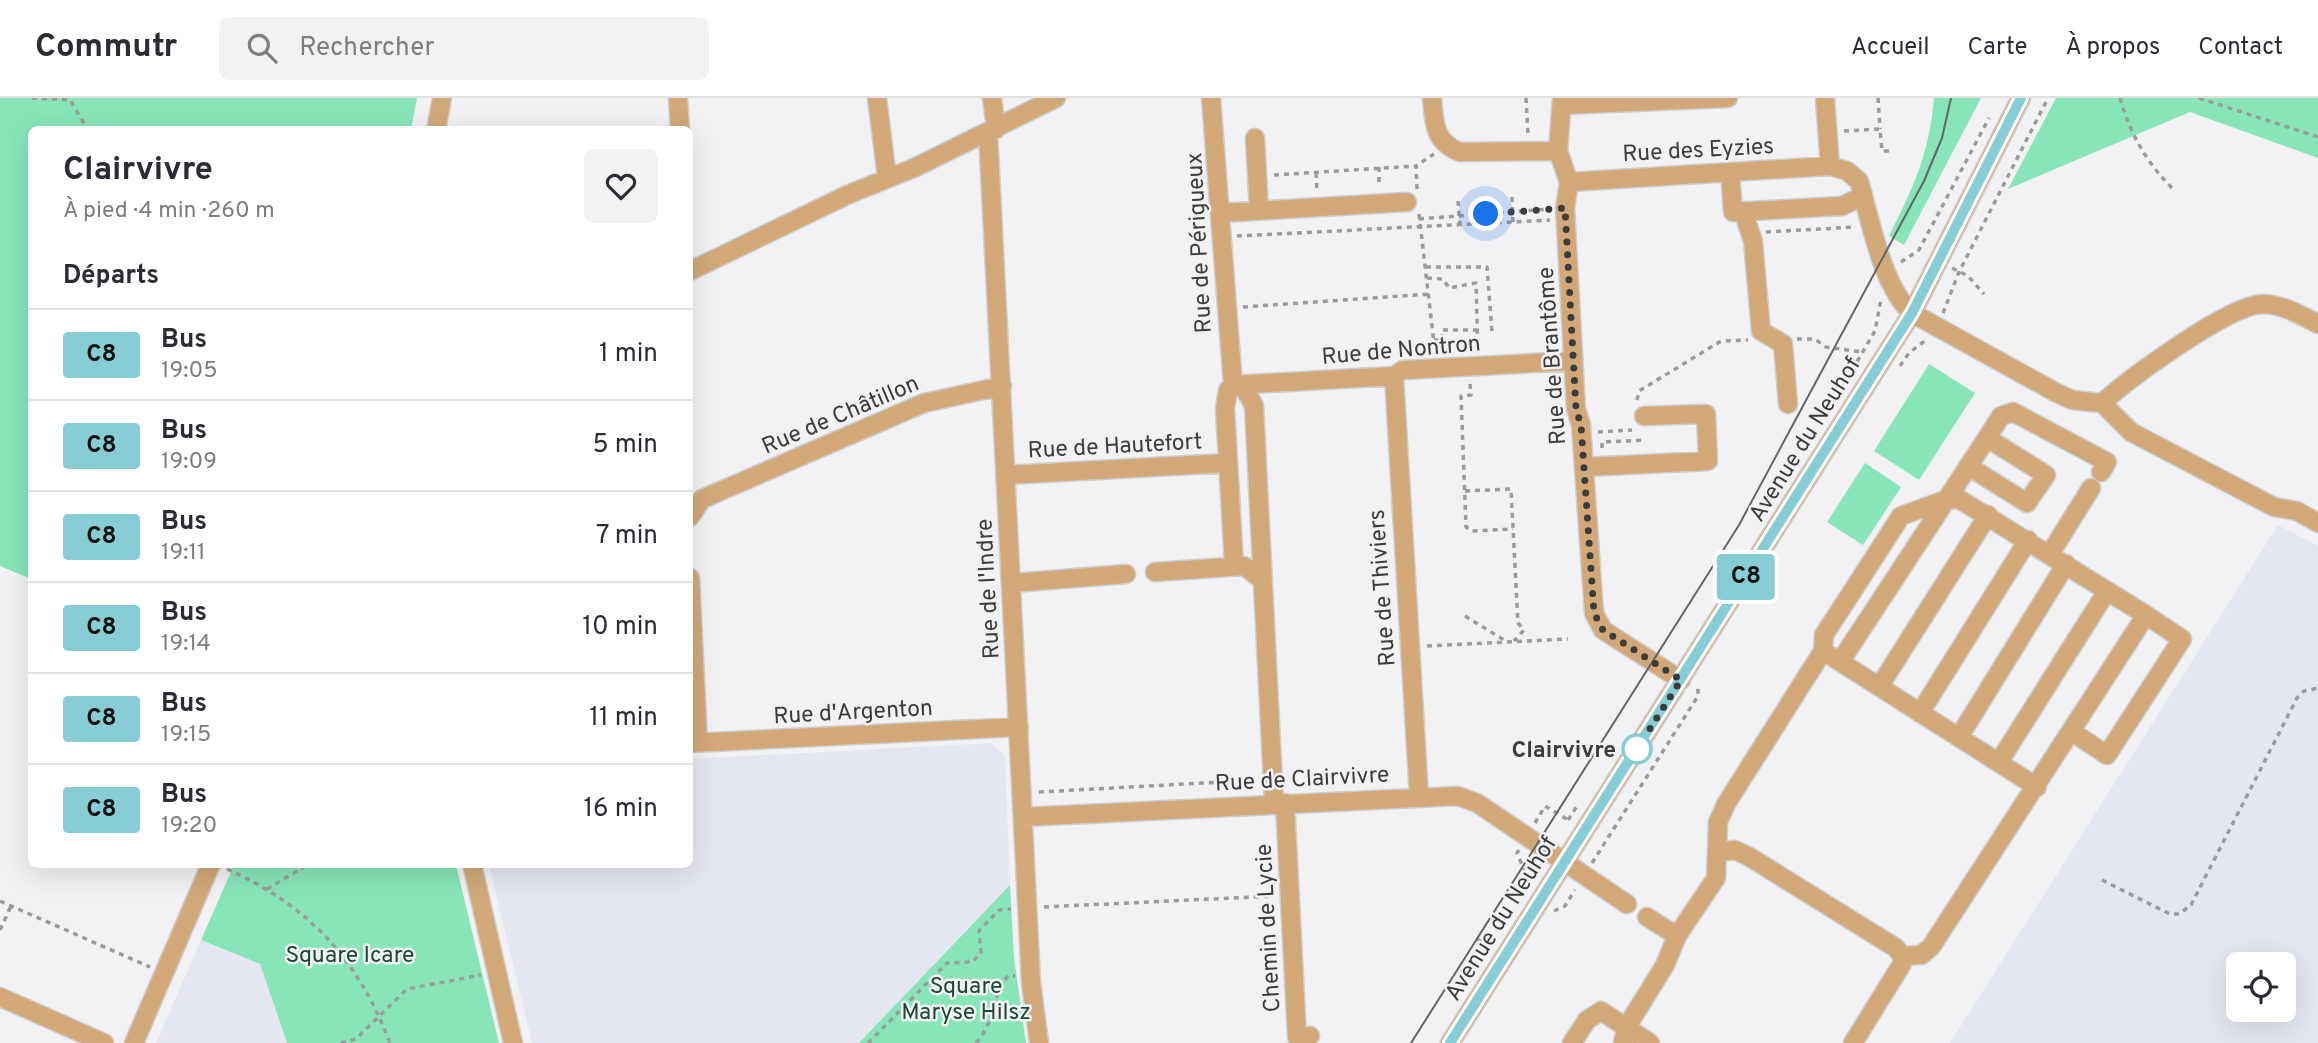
<!DOCTYPE html>
<html lang="fr">
<head>
<meta charset="utf-8">
<style>
	body { margin:0; font-family:Overpass,sans-serif; background:#f2f2f3; color:#2b2b33; height:100vh; display:flex; flex-direction:column; font-size:26px; white-space:nowrap }
	* { box-sizing:border-box; margin:0 }
	p { font-size:23px; color:#7c7c81 }
	.icon { flex:none; width:38px; height:38px; fill:none; stroke:currentColor; stroke-width:2; stroke-linecap:round; stroke-linejoin:round }
	.map { position:relative; flex:1; overflow:hidden }
	.side { position:absolute; left:28px; top:28px; width:665px; height:742px; display:flex; flex-direction:column; background:#fff; border-radius:10px; box-shadow:0 7px 28px #0002 }
	.side>* { flex:none }
	.badge { padding:0 14px; border-radius:5px; font-size:24px; line-height:46px }
	.fabs { position:absolute; left:2226px; top:854px; display:grid; gap:14px }
	.fabs a { display:grid; place-items:center; width:70px; height:70px; border-radius:10px; background:#fff; box-shadow:0 7px 28px #0002; font-size:35px }
	.you { position:absolute; width:35px; height:35px; margin:-18px; border:5px solid #fff; border-radius:50%; background:#1a73e8; box-shadow:0 0 0 10px #1a73e833 }
	.map>.badge { position:absolute; translate:-50% -50%; box-shadow:0 0 0 4px #fff }
	h2 { padding:0 35px; font-size:26px; line-height:63px }
	.round { display:grid; place-items:center; flex:none; width:74px; height:74px; border-radius:10px; background:#f2f2f3 }
	.headline { display:flex; align-items:center; justify-content:space-between; height:119px; padding:0 35px }
	h1 { font-size:33px; font-weight:700; line-height:52px }
	ul { padding:0; list-style:none }
	li { display:flex; align-items:center; gap:21px; height:91px; padding:0 35px; border-top:2px solid #e1e1e2 }
	li div { flex:1 }
	li b { display:block; font-size:26px }
	li em { font-style:normal }
	li .badge { min-width:77px; font-weight:700; text-align:center }
	header { display:flex; align-items:center; gap:42px; box-sizing:border-box; height:98px; padding:0 35px; background:#fff; border-bottom:2px solid #e1e1e2 }
	header strong { font-size:33px }
	nav { display:flex; gap:38px; margin-inline-start:auto; font-size:24px }
	.search { width:490px; height:63px; background:#f2f2f3; display:flex; align-items:center; gap:18px; box-sizing:border-box; padding:0 24px; border-radius:10px; color:#7c7c81; font-size:26px }
	.map>svg:first-child { display:block }
	.built { fill:#e5e7f0; fill-rule:evenodd }
	.green { fill:#87e5b9 }
	.lines { fill:none; stroke-linecap:round; stroke-linejoin:round }
	.minor-casing { stroke:#cececf; stroke-width:21 }
	.path { stroke:#9b9b9c; stroke-width:3.5; stroke-dasharray:5 5; stroke-linecap:butt }
	.minor { stroke:#d2a879; stroke-width:18 }
	.tram { stroke:#656567; stroke-width:2 }
	.line-casing { stroke:#fff; stroke-width:16 }
	.line { stroke:#88cdd5; stroke-width:10 }
	.walk { stroke:#3c3c3d; stroke-width:7; stroke-dasharray:0 12.6 }
	.stop-dot { fill:#fff; stroke:#88cdd5; stroke-width:3.5 }
	.labels { text-anchor:middle; stroke-width:5; stroke-linejoin:round; paint-order:stroke }
	.street-label { font-size:23px; fill:#3c3c3d; stroke:#f2f2f4 }
	.stop-label { font-size:23px; font-weight:bold; fill:#3c3c3d; stroke:#f2f2f4; text-anchor:end }
	.park-label { font-size:23px; fill:#1b4734; stroke:#f2f2f4 }
</style>
</head>
<body>
<header>
<strong>Commutr</strong>
<div class="search"><svg class="icon" aria-label="search" viewBox="0 0 24 24"><circle cx="10" cy="10" r="6"/><path d="M15 15l6 6"/></svg>Rechercher</div>
<nav><a>Accueil</a><a>Carte</a><a>À propos</a><a>Contact</a></nav>
</header>
<div class="map">
<svg width="2318" height="945" viewBox="0 0 2318 945">
	<rect width="100%" height="100%" fill="#f2f2f4"/>
	<path class="built" d="M2278,427L2318,448V945H1950ZM2238,866H2284V912H2238Z
		M991,645L1005,658L1010,787L859,945H532L489,767L690,766V661Z
		M201,842L260,866L287,945H156Z"/>
	<path class="green" d="M0,0H417L411,31L32,32L31,481L0,468Z
		M1934,0H1981L1904,147L1889,138C1914,88 1929,57 1934,0Z
		M2056,0H2318V60L2190,14L2008,91Z
		M1929,266L1975,295L1919,382L1874,353Z
		M1865,365L1901,389L1863,447L1827,424Z
		M234,767H456L499,945H287L260,866L201,842Z
		M1010,787L1014,860L1026,945H859Z"/>
	<g class="lines">
		<defs>
			<path id="minor" d="M678,0L680,32
				M877,0L887,80
				M992,0L996,31
				M1211,0L1233,287L1228,292L1225,310L1234,467
				M1432,0C1434,25 1434,44 1460,54L1558,53
				M1562,0L1558,53L1569,84L1565,110L1576,311L1581,327L1594,515L1603,532L1681,582
				M1825,0L1830,68
				M1562,7L1728,0
				M436,32L442,0
				M988,34L1031,884L1039,945
				M1255,40L1259,112
				M1730,74L1733,114L1842,108L1863,98
				M1569,84L1830,68L1847,73L1859,83C1870,120 1882,189 1912,215L2055,294L2072,302L2102,305L2131,334L2274,409L2297,413L2318,425
				M1743,113L1753,143L1761,233L1783,246L1788,306
				M1220,115L1407,104
				M690,173L847,97L916,69L1056,0
				M1394,278L1419,699
				M1233,287L1245,291L1254,308L1274,705
				M1233,287L1394,278L1403,272L1573,263
				M2102,305C2130,280 2227,208 2262,206C2282,206 2301,217 2318,226
				M1987,340L2001,318L2013,314L2107,364L2101,374
				M1584,369L1708,363L1706,316L1644,318
				M1006,377L1227,365
				M690,419L702,401L924,305L1002,288
				M2050,456L2091,390
				M1155,474L1244,468L1260,480
				M690,480L698,645
				M1012,485L1126,476
				M1823,553L1824,537L1901,418L1945,402L1959,401L2146,517L1931,849L1921,857L1902,858
				M1840,564L1987,340L2046,377L2027,405L1968,368
				M1879,589L1988,417
				M1920,615L2028,442
				M2072,634L2107,657L2182,541L2146,517
				M1959,639L2066,466
				M690,645L1019,629
				M1999,664L2107,493
				M1285,705L1297,939L1310,938
				M1023,719L1458,698L1477,705L1627,806
				M1717,754L1735,752L1748,758L1896,850L1902,858V866L1853,945
				M472,766L513,945
				M1647,819L1677,838
				M0,899L104,945
				M134,945L211,766
				M1450,945L1912,215L2021,0
				M1572,945L1587,922L1601,913L1650,945
				M1623,945L1626,930L1665,867L1677,838L1716,780L1718,724L1726,706L1823,553L2037,689"/>
		</defs>
		<use href="#minor" class="minor-casing"/>
		<path class="path" d="M32,0L70,2L88,32
			M1526,0L1528,36
			M1878,0L1880,31
			M2120,0C2130,35 2146,64 2172,90
			M2199,0L2318,39
			M1844,33L1880,31L1882,53H1889
			M1379,69V89
			M1316,75L1317,92
			M1274,77L1416,68
			M1417,91L1416,68L1434,56
			M1512,99L1513,125
			M1458,103L1460,128
			M1419,116L1435,254
			M1419,121L1549,111
			M1766,134L1856,129
			M1237,138L1550,122
			M1901,164L1919,152L1989,20
			M1426,169H1487L1492,234
			M1952,170L1968,178L1984,196
			M1427,180L1443,181L1449,190L1476,185L1478,252
			M1243,209L1430,196
			M1943,215L1959,174L2048,0
			M1797,241H1815L1826,249L1862,254
			M1434,242H1443L1442,232H1477
			M1900,268L1909,255L1926,242
			M1470,286L1471,297L1461,298L1466,429L1472,433L1513,431
			M1837,298L1875,233L1881,201
			M1637,302L1639,293L1721,243L1748,242
			M1598,334L1632,332
			M1602,350V344L1646,342
			M1465,393L1511,391L1518,525L1524,532L1514,543
			M1465,518L1504,542
			M1427,548L1568,541
			M1039,694L1258,682
			M1568,722L1577,708
			M1535,725L1545,708L1570,723
			M1519,752L1517,755L1529,783L1526,788
			M1592,765L1698,598V587
			M227,771C309,808 358,861 390,945
			M2102,782L2170,816H2179L2191,807L2297,600L2304,593L2318,590
			M267,791L309,766
			M0,803L150,869
			M1044,809L1274,798
			M1554,813L1565,808L1575,792
			M0,832L11,808
			M1477,841L1489,849L1491,846
			M341,945L356,941L407,891L481,877
			M868,945L947,865L972,864L981,855L979,833L999,812L1011,811
			M976,945C998,920 991,896 1008,878H1015"/>
		<use href="#minor" class="minor"/>
		<path class="tram" d="M1411,945L1739,427L1924,83L1942,40L1951,0"/>
	</g>
	<g class="lines">
		<defs>
			<path id="line" d="M1450,945L1912,215L2021,0"/>
		</defs>
		<use href="#line" class="line-casing"/>
		<use href="#line" class="line"/>
		<path class="walk" d="M1486,116L1565,110L1576,311L1581,327L1594,515L1603,532L1681,582L1637,651"/>
	</g>
	<circle class="stop-dot" cx="1637" cy="651" r="14"/>
	<g class="labels">
		<g class="street-label">
			<text transform="translate(1698 51) rotate(-3)" y="8">Rue des Eyzies</text>
			<text transform="translate(1198 145) rotate(-93)" y="8">Rue de Périgueux</text>
			<text transform="translate(1401 251) rotate(-5)" y="8">Rue de Nontron</text>
			<text transform="translate(1551 258) rotate(-94)" y="8">Rue de Brantôme</text>
			<text transform="translate(840 316) rotate(-23)" y="8">Rue de Châtillon</text>
			<text transform="translate(1804 341) rotate(-58)" y="8">Avenue du Neuhof</text>
			<text transform="translate(1115 347) rotate(-3)" y="8">Rue de Hautefort</text>
			<text transform="translate(1381 490) rotate(-94)" y="8">Rue de Thiviers</text>
			<text transform="translate(987 491) rotate(-93)" y="8">Rue de l'Indre</text>
			<text transform="translate(853 613) rotate(-3)" y="8">Rue d'Argenton</text>
			<text transform="translate(1302 680) rotate(-3)" y="8">Rue de Clairvivre</text>
			<text transform="translate(1500 820) rotate(-58)" y="8">Avenue du Neuhof</text>
			<text transform="translate(1267 830) rotate(-93)" y="8">Chemin de Lycie</text>
		</g>
		<g class="stop-label">
			<text x="1616" y="659">Clairvivre</text>
		</g>
		<g class="park-label">
			<text x="350" y="864">Square Icare</text>
			<text x="966" y="895">Square<tspan x="966" dy="26">Maryse Hilsz</tspan></text>
		</g>
	</g>
</svg>
<div class="fabs">
<a><svg class="icon" aria-label="locate" viewBox="0 0 24 24"><circle cx="12" cy="12" r="6"/><path d="M12 2v4M12 18v4M2 12h4M18 12h4"/></svg></a>
</div>
<div class="you" style="left:1486px;top:116px"></div>
<b class="badge" style="left:1746px;top:479px;background:#88cdd5;color:#111">C8</b>
<section class="side">
<div class="headline"><div><h1>Clairvivre</h1><p>À pied · 4 min · 260 m</p></div><a class="round"><svg class="icon" aria-label="heart" viewBox="0 0 24 24"><path d="M12 20l-8-8c-3-5 5-10 8-4 3-6 11-1 8 4z"/></svg></a></div>
<h2>Départs</h2>
<ul>
<li><span class="badge" style="background:#88cdd5;color:#111">C8</span><div><b>Bus</b><p>19:05</p></div><em>1 min</em></li>
<li><span class="badge" style="background:#88cdd5;color:#111">C8</span><div><b>Bus</b><p>19:09</p></div><em>5 min</em></li>
<li><span class="badge" style="background:#88cdd5;color:#111">C8</span><div><b>Bus</b><p>19:11</p></div><em>7 min</em></li>
<li><span class="badge" style="background:#88cdd5;color:#111">C8</span><div><b>Bus</b><p>19:14</p></div><em>10 min</em></li>
<li><span class="badge" style="background:#88cdd5;color:#111">C8</span><div><b>Bus</b><p>19:15</p></div><em>11 min</em></li>
<li><span class="badge" style="background:#88cdd5;color:#111">C8</span><div><b>Bus</b><p>19:20</p></div><em>16 min</em></li>
</ul>
</section>
</div>
</body>
</html>
